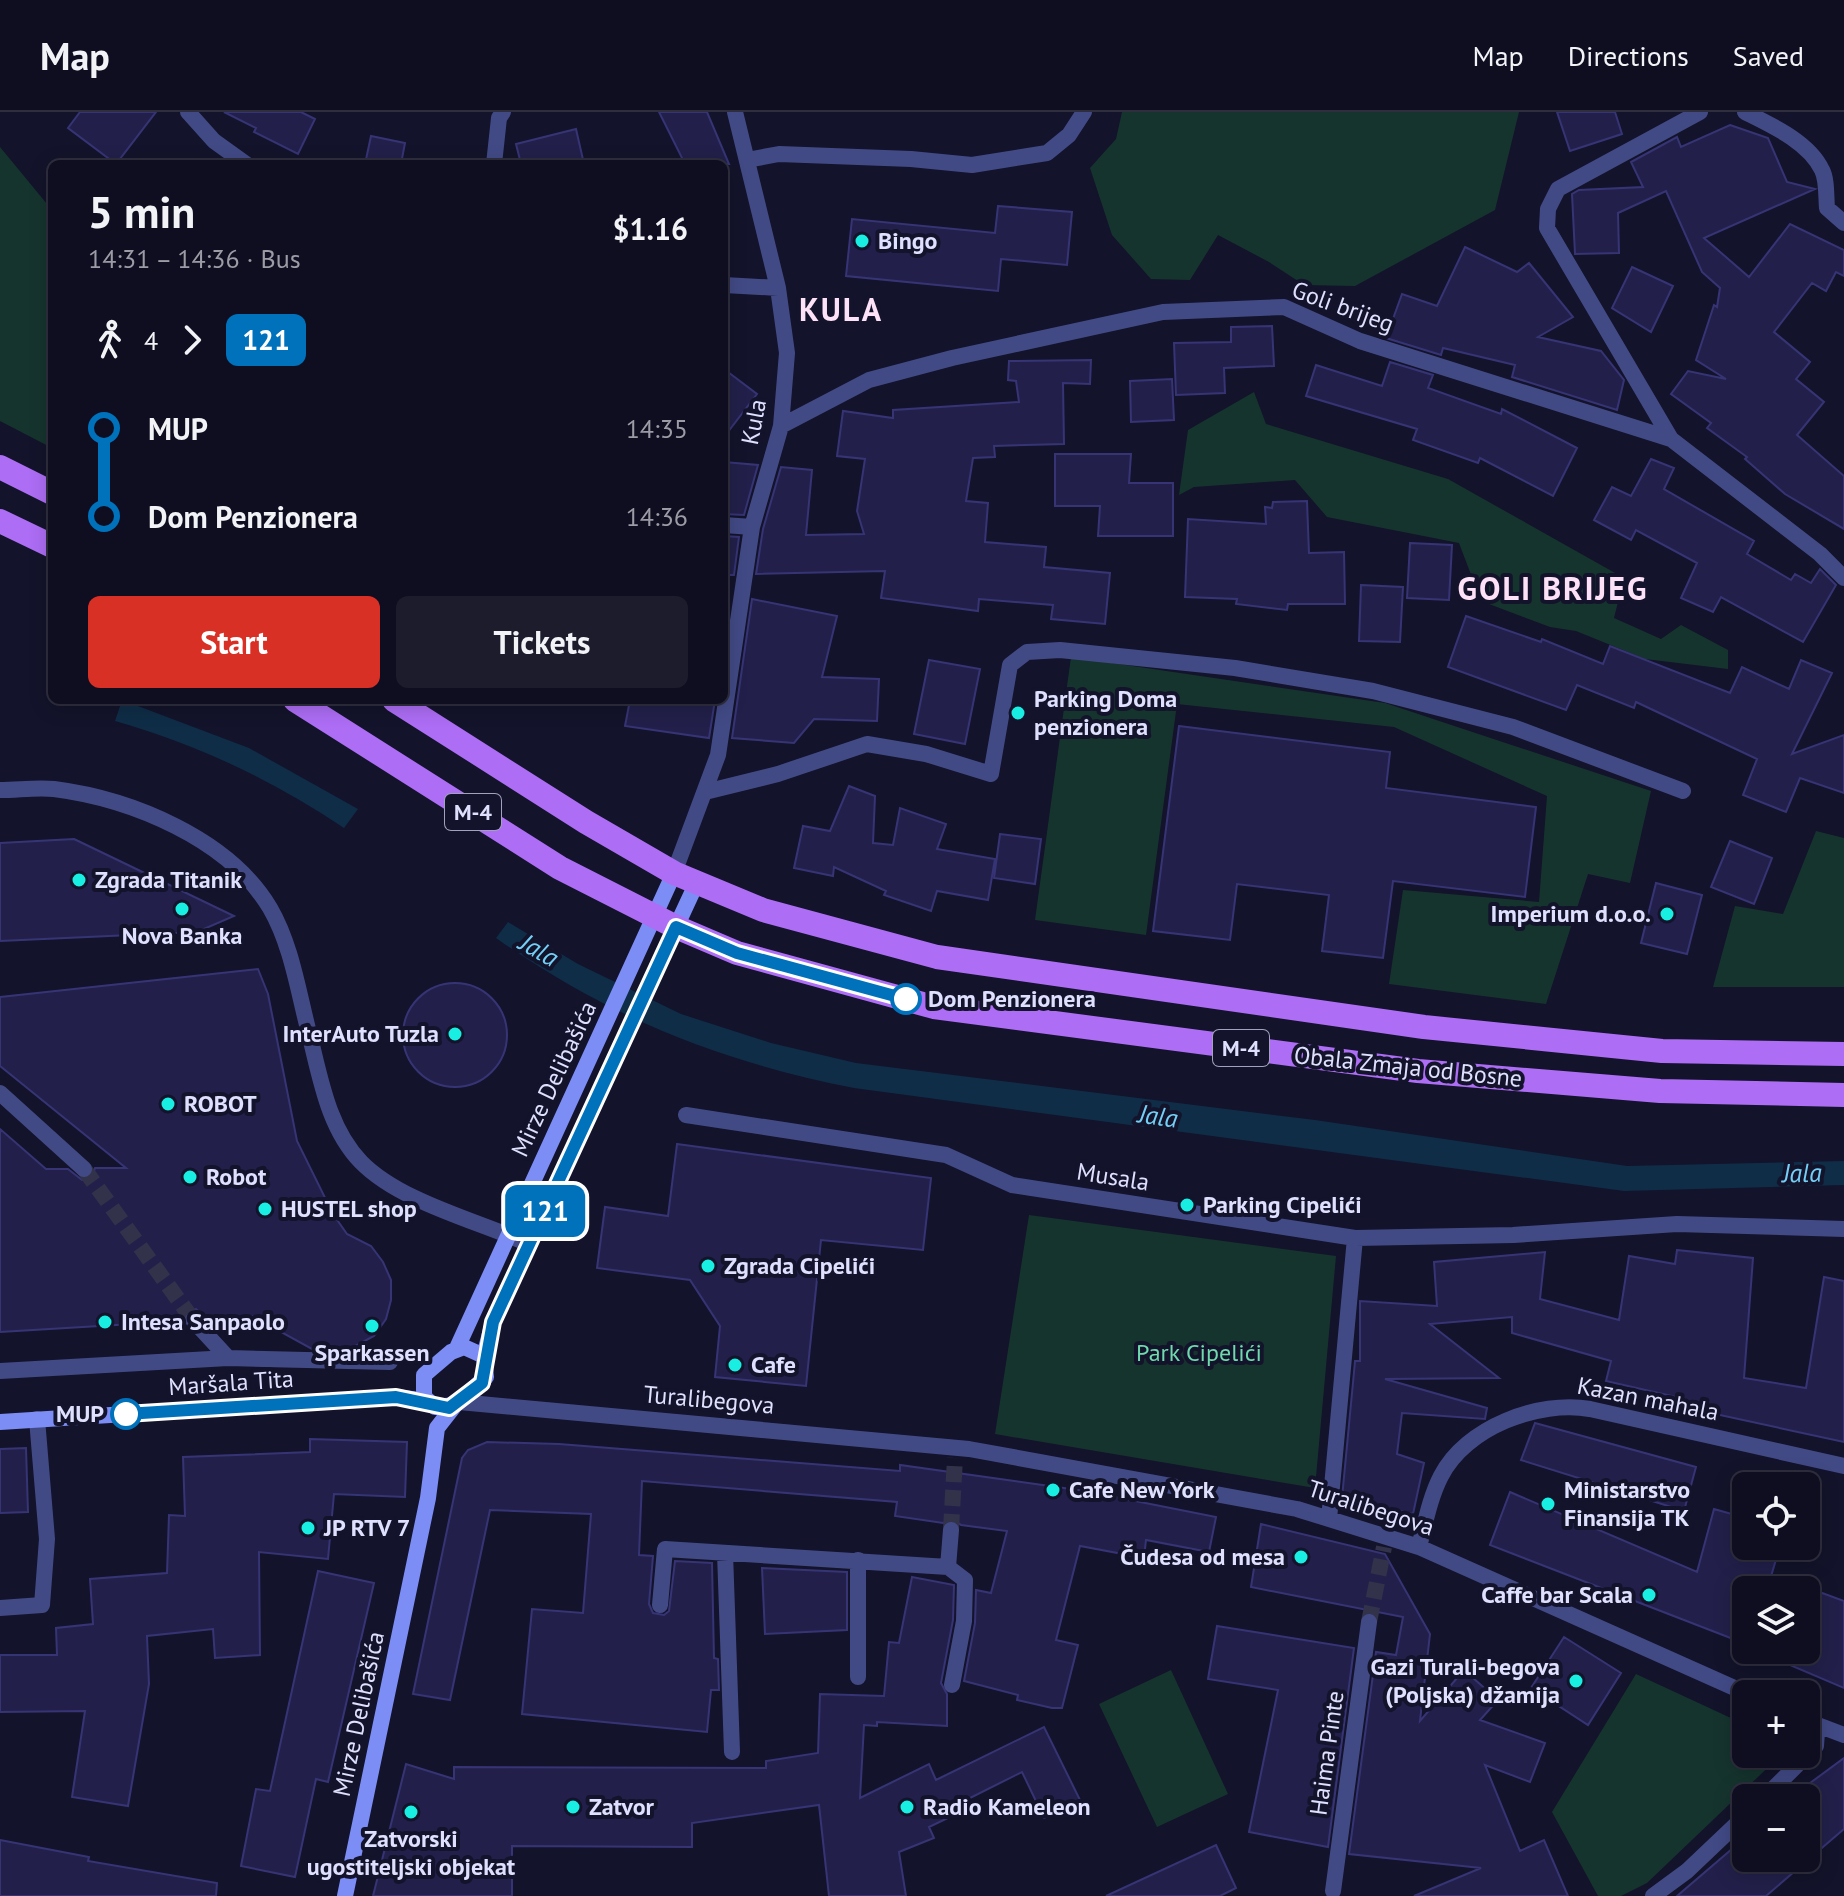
<!DOCTYPE html>
<html lang="en">
<head>
<meta charset="utf-8">
<style>
	body { margin:0; font-family:"PT Sans",sans-serif; background:#1c1c2d; color:#f1f3f6; height:100vh; display:flex; flex-direction:column; font-size:30px; white-space:nowrap }
	* { box-sizing:border-box; margin:0 }
	p { font-size:26px; color:#9b9ca5 }
	.icon { flex:none; width:44px; height:44px; fill:none; stroke:currentColor; stroke-width:2; stroke-linecap:round; stroke-linejoin:round }
	.map { position:relative; flex:1; overflow:hidden }
	.panel { position:absolute; left:48px; top:48px; width:680px; height:544px; display:flex; flex-direction:column; background:#0e0e20; border-radius:12px; box-shadow:0 4px 20px #0003,0 0 0 2px #2e2e3e }
	.panel>* { flex:none }
	.badge { padding:0 16px; border-radius:12px; font-size:28px; line-height:52px }
	.tools { position:absolute; left:1732px; top:1360px; display:grid; gap:16px }
	.tools a { display:grid; place-items:center; width:88px; height:88px; border-radius:12px; background:#0e0e20; box-shadow:0 4px 20px #0003,0 0 0 2px #2e2e3e; font-size:40px }
	.map>.badge { position:absolute; translate:-50% -50%; box-shadow:0 0 0 4px #fff }
	.legs { display:flex; align-items:center; gap:12px; height:88px; padding:0 40px; font-size:26px }
	.legs p { margin-inline-start:auto }
	.head { display:flex; align-items:center; justify-content:space-between; height:136px; padding:0 40px }
	h1 { font-size:44px; font-weight:700; line-height:60px }
	.cta { display:flex; gap:16px; margin-top:auto; padding:16px 40px }
	.cta a { flex:1; height:92px; border-radius:12px; background:#d93025; color:#fff; font-size:32px; font-weight:700; line-height:92px; text-align:center }
	.cta a+a { background:#1c1c2d; color:#f1f3f6 }
	ul { padding:0 40px; list-style:none }
	li { display:flex; align-items:center; gap:28px; height:88px; font-size:30px }
	li i { display:grid; place-items:center; width:12px; height:100%; margin:0 10px; background:currentColor }
	li i::after { content:''; width:20px; height:20px; margin:-10px; border:6px solid; border-radius:50%; background:#0e0e20 }
	li p { margin-inline-start:auto }
	li:first-child i { background:linear-gradient(#0000 50%,currentColor 0) }
	li:last-child i { background:linear-gradient(currentColor 50%,#0000 0) }
	header { display:flex; align-items:center; gap:48px; box-sizing:border-box; height:112px; padding:0 40px; background:#0e0e20; border-bottom:2px solid #2e2e3e }
	header strong { font-size:38px }
	nav { display:flex; gap:44px; margin-inline-start:auto; font-size:28px }
	.map>svg:first-child { display:block }
	.green { fill:#16342e }
	.water { fill:#0f2d47 }
	.building { fill:#22204a; stroke:#363475; stroke-width:2 }
	.lines { fill:none; stroke-linecap:round; stroke-linejoin:round }
	.street-tunnel { stroke:#32324a; stroke-width:16; stroke-dasharray:16 8; stroke-linecap:butt }
	.street { stroke:#424a86; stroke-width:16 }
	.secondary { stroke:#7c8df6; stroke-width:16 }
	.primary { stroke:#ad6df5; stroke-width:24 }
	.line-1-casing { stroke:#fff; stroke-width:18 }
	.line-1 { stroke:#0072bc; stroke-width:12 }
	.poi-dot { fill:#18efe2; stroke:#13132b; stroke-width:3 }
	.stop-1-dot { fill:#fff; stroke:#0072bc; stroke-width:4 }
	.labels { text-anchor:middle; stroke-width:8; stroke-linejoin:round; paint-order:stroke }
	.shield { fill:#13132b; stroke:#a2a2be; stroke-width:2 }
	.shield-label { font-size:22px; font-weight:bold; fill:#dfe0fd }
	.poi-label { font-size:24px; font-weight:bold; fill:#dfe0fd; stroke:#13132b; text-anchor:start }
	.street-label { font-size:24px; fill:#dfe0fd; stroke:#13132b }
	.stop-label { font-size:24px; font-weight:bold; fill:#dfe0fd; stroke:#13132b; text-anchor:start }
	.park-label { font-size:24px; fill:#6edaad; stroke:#13132b }
	.water-label { font-size:26px; font-style:italic; fill:#74cff6; stroke:#13132b }
	.district-label { font-size:32px; font-weight:bold; letter-spacing:2px; fill:#fde1f7; stroke:#13132b }
</style>
</head>
<body>
<header>
<strong>Map</strong>
<nav><a>Map</a><a>Directions</a><a>Saved</a></nav>
</header>
<div class="map">
<svg width="1844" height="1784" viewBox="0 0 1844 1784">
	<rect width="100%" height="100%" fill="#13132b"/>
	<path class="green" d="M1122,0H1519L1495,98L1355,174L1304,173L1269,150L1218,123L1190,168L1151,167L1112,123L1090,56L1116,27Z
		M0,35L52,98V336L0,309Z
		M1254,280L1266,312L1448,367L1624,466L1614,506L1661,527L1681,513L1728,538V557L1645,547L1576,519L1550,515L1481,489L1459,431L1327,405L1295,368L1194,375L1179,383L1188,318Z
		M1071,545L1385,591L1651,679L1630,771L1588,762L1546,892L1389,872L1403,778L1539,790L1547,684L1394,615L1177,592L1146,823L1035,808Z
		M1816,719L1844,726V875H1713L1735,794L1783,802Z
		M1029,1103L1336,1144L1315,1376L995,1322Z
		M1171,1558L1228,1682L1157,1715L1099,1592Z
		M1636,1562L1746,1613V1642H1782L1647,1771L1621,1784H1598L1552,1700Z"/>
	<path class="water" d="M122,588L249,636L358,697L344,716C272,668 199,633 115,609Z
		M508,810L578,852L681,902L771,931L856,951L1315,1008L1627,1054L1844,1049V1073L1624,1079L854,976C721,950 608,905 496,826Z"/>
	<path class="building" d="M80,0H156L116,52L68,16Z
		M224,0H301L315,7L298,42L254,20L256,16Z
		M659,0H707L729,52H685Z
		M1557,0H1615L1622,22L1570,39Z
		M1730,13L1768,26L1787,70L1815,77L1704,126L1749,165L1790,112L1844,138V164L1836,160L1826,179L1812,171L1774,220L1810,250L1796,267L1824,290L1797,323L1844,364V417L1785,382L1745,347L1747,345L1707,316L1711,311L1671,282L1688,259L1726,267L1696,248L1714,193L1717,195L1720,176L1702,160L1666,79L1618,101L1619,141L1575,142L1572,82L1579,78L1643,75L1631,50L1677,25L1681,35Z
		M576,17L584,52H521L516,32Z
		M371,24L405,31L401,52H365Z
		M998,94L1072,100L1067,153L1001,147L998,179L846,164L852,107L995,121Z
		M1465,135L1517,160L1529,151L1573,205L1538,225L1601,239L1624,268L1617,298L1512,265L1515,253L1443,236L1441,243L1386,226L1402,182L1437,194Z
		M1632,155L1673,174L1651,220L1612,196Z
		M1272,214L1274,254L1224,256L1225,281L1176,283L1174,231L1231,230V215Z
		M1091,248L1090,272L1063,271L1064,332L994,334L995,345L973,346L966,389L988,391L985,430L1046,435L1044,455L1110,461L1105,512L1051,507L1053,493L979,487L978,499L881,486L885,459L756,462L763,417L781,355L812,358L806,423L864,422L857,399L865,347L837,344L843,299L893,306V298L1019,290L1016,269L1008,268L1009,249Z
		M1390,250L1433,263L1428,276L1501,302L1502,297L1577,336L1553,384L1480,346L1478,351L1413,328L1417,317L1306,284L1316,253L1382,274Z
		M724,257L757,282L724,325Z
		M1172,267L1174,308L1131,310L1130,269Z
		M1055,342H1131L1129,371H1173V424H1098L1100,394H1055Z
		M1651,347L1674,356L1664,377L1754,429L1747,442L1791,468L1795,462L1811,471L1820,457L1836,473L1803,530L1721,485L1713,500L1681,486L1697,451L1636,418L1631,428L1594,408L1612,375L1631,384Z
		M724,350L758,353L744,403L724,402Z
		M1307,389L1309,441L1344,440L1345,492H1288L1287,498L1236,492L1237,487L1185,485L1188,407L1266,412L1265,395L1272,396L1273,390Z
		M724,424L739,425L734,463H724Z
		M1410,431L1452,433L1449,488L1407,486Z
		M1361,473L1403,475L1400,530L1359,529Z
		M752,487L837,504L822,565L879,567L877,609L814,607L794,631L732,626Z
		M1466,504L1541,530L1542,527L1603,552L1610,534L1730,581L1742,555L1789,577L1801,548L1832,561L1792,642L1844,623V681L1800,666L1786,700L1743,683L1757,647L1636,590L1634,596L1577,573L1566,598L1448,555Z
		M929,548L980,557L965,632L914,622Z
		M630,588H715L709,626L625,614Z
		M1179,614L1390,640L1386,676L1536,695L1525,785L1393,769L1383,846L1322,839L1329,783L1237,772L1230,828L1153,819Z
		M849,674L875,684L873,731L893,733L900,696L946,712L937,737L995,747L988,788L937,779L931,799L884,783L886,779L834,755L833,764L794,756L803,714L830,719Z
		M1000,722L1041,727L1035,772L994,766Z
		M74,727L234,804L197,820L0,829V731Z
		M1730,729L1772,746L1754,792L1711,775Z
		M1656,771L1702,783L1687,842L1641,831Z
		M258,857L268,882L297,1029L333,1102L347,1122L371,1134L383,1150L391,1168V1188L386,1207L374,1224L348,1238L312,1237L252,1204L207,1207L196,1197L186,1199L182,1209L0,1220V1017L46,1057H68L82,1068L92,1065L95,1056H126L0,954V885Z
		M403 923a52 52 0 1 1 104 0a52 52 0 1 1-104 0Z
		M677,1032L931,1066L923,1138L821,1128L806,1274L715,1265L720,1214L690,1168L597,1156L605,1095L668,1104Z
		M1677,1138L1753,1146L1744,1266L1806,1276L1824,1165L1844,1169V1330L1683,1295L1685,1287L1606,1269L1611,1249L1512,1221V1205L1430,1212L1499,1266L1385,1267L1487,1296L1485,1307L1402,1301L1397,1342L1424,1351L1413,1402L1342,1386L1354,1260L1355,1249H1360V1189L1437,1194L1434,1150L1545,1140L1540,1187L1619,1208L1629,1144L1675,1152Z
		M1535,1311L1696,1355L1684,1399L1521,1348Z
		M310,1327L407,1330L405,1385L334,1382L328,1447L259,1440L260,1543L215,1546L213,1517L147,1524L149,1572L128,1694L72,1685L85,1599L0,1600V1543H57L56,1516L93,1512L90,1467L167,1461L169,1403L185,1404L183,1345L310,1340Z
		M487,1330L559,1332L900,1359V1353L1085,1379L1216,1405L1209,1440L1146,1428L1144,1446L1080,1434L1056,1528L1078,1533L1062,1596H1052L1017,1588L1018,1583L964,1569L975,1511L976,1478L991,1481L1007,1419L961,1413L953,1407L943,1411L895,1404L897,1390L642,1369L639,1443L653,1444L649,1492L653,1501L664,1503L669,1499L675,1449L712,1451L714,1546L718,1547L719,1578H711L707,1620L522,1602L532,1497L583,1501L591,1402L490,1398L450,1588L413,1582L462,1346L468,1338Z
		M26,1336L28,1400L0,1401V1337Z
		M1510,1380L1697,1460L1714,1397L1746,1406V1434H1780L1767,1478H1746V1532L1490,1433Z
		M1261,1412L1385,1442L1430,1522L1420,1609L1464,1558L1498,1588L1480,1608L1545,1631L1530,1670L1485,1653L1520,1739L1544,1728L1568,1784H1414L1481,1756L1349,1742L1376,1540L1396,1543L1403,1505L1251,1475Z
		M762,1456L847,1460V1518L765,1522Z
		M318,1459L374,1471L328,1670L316,1667L295,1765L241,1754L256,1677L270,1679Z
		M912,1465L954,1473L953,1508L941,1571L947,1582V1614L877,1610V1614L864,1613L860,1686L929,1652L936,1668L1044,1615L1080,1688L1044,1706L1022,1660L948,1697L952,1704L929,1715L934,1726L899,1740L906,1784H829L819,1693L692,1711V1735L512,1734V1784H373L406,1652L454,1667V1655L766,1656V1649L818,1641L820,1582L884,1584L889,1530L899,1531Z
		M1806,1475L1844,1489V1576L1755,1538H1806Z
		M1217,1514L1354,1536L1328,1735L1249,1720L1278,1578L1208,1567Z
		M1564,1525L1621,1561L1588,1613L1531,1576Z
		M1844,1646V1717L1766,1784H1677L1746,1725V1746H1806V1674Z
		M0,1728L89,1745L88,1749L217,1771L216,1784H0Z
		M1216,1733L1236,1776L1220,1784H1106Z"/>
	<g class="lines">
		<path class="street-tunnel" d="M84,1057L193,1208
			M951,1418L955,1346
			M1369,1510L1384,1435"/>
		<path class="street" d="M188,0L214,29L246,52
			M1745,0C1771,13 1809,30 1822,58C1827,67 1826,85 1827,96L1844,111
			M747,48L779,42L911,47L972,53L1047,41L1069,23L1084,0
			M494,52L499,6L503,0
			M724,173L778,176
			M781,314L869,268L952,246L1163,200L1284,195L1360,229L1671,327L1820,442L1844,466
			M1671,327L1547,116L1548,97L1558,77L1700,0
			M724,413L752,415
			M0,678C18,678 37,675 54,677C132,687 229,727 270,796C291,832 298,878 308,917C320,963 327,1015 361,1050C400,1090 478,1109 529,1132
			M705,680L778,662L867,632L926,642L991,662L1010,553L1027,540L1060,538L1235,556L1373,579L1513,615L1683,679
			M674,761L718,643L752,415L781,314L787,241L778,176L735,0
			M0,981L84,1057
			M686,1003L946,1043L1012,1073L1355,1126L1329,1407
			M1355,1126L1513,1123L1677,1112L1844,1117
			M193,1208L228,1246L390,1250
			M0,1259L228,1246
			M459,1290L969,1337L1297,1397L1419,1435L1748,1582
			M1419,1435C1425,1412 1430,1385 1441,1364C1466,1315 1539,1288 1590,1297L1844,1354
			M725,1441L732,1640
			M858,1448V1565
			M948,1455L965,1468L964,1509L952,1573
			M660,1493L665,1437L948,1455L951,1418
			M0,1496L42,1493L47,1427L37,1307
			M1807,1609L1844,1623
			M1764,1686L1816,1634L1817,1620L1807,1608
			M1333,1779L1369,1510
			M1653,1784L1687,1759L1746,1703"/>
		<path class="secondary" d="M464,1235L484,1244L486,1265L455,1293L435,1295L424,1285V1263L451,1240Z
			M457,1236L674,761
			M484,1244L493,1210L697,770
			M0,1310L396,1285L427,1289
			M345,1784L428,1386L437,1316L455,1293"/>
		<path class="primary" d="M0,355L52,381
			M0,409L52,434
			M295,588L560,756L676,815L737,841L934,895L1418,959L1660,979L1844,983
			M394,588L586,710L674,761L763,798L937,845L1424,915L1662,939L1844,942"/>
	</g>
	<g class="lines">
		<defs>
			<path id="line-1" d="M126,1302L396,1285L449,1296L482,1271L493,1210L676,815L737,841L906,887"/>
		</defs>
		<use href="#line-1" class="line-1-casing"/>
		<use href="#line-1" class="line-1"/>
	</g>
	<g class="poi-dot">
		<circle cx="862" cy="129" r="8"/>
		<circle cx="1018" cy="601" r="8"/>
		<circle cx="79" cy="768" r="8"/>
		<circle cx="182" cy="797" r="8"/>
		<circle cx="1667" cy="802" r="8"/>
		<circle cx="455" cy="922" r="8"/>
		<circle cx="168" cy="992" r="8"/>
		<circle cx="190" cy="1065" r="8"/>
		<circle cx="1187" cy="1093" r="8"/>
		<circle cx="265" cy="1097" r="8"/>
		<circle cx="708" cy="1154" r="8"/>
		<circle cx="105" cy="1210" r="8"/>
		<circle cx="372" cy="1214" r="8"/>
		<circle cx="735" cy="1253" r="8"/>
		<circle cx="1053" cy="1378" r="8"/>
		<circle cx="1548" cy="1392" r="8"/>
		<circle cx="308" cy="1416" r="8"/>
		<circle cx="1301" cy="1445" r="8"/>
		<circle cx="1649" cy="1483" r="8"/>
		<circle cx="1576" cy="1569" r="8"/>
		<circle cx="573" cy="1695" r="8"/>
		<circle cx="907" cy="1695" r="8"/>
		<circle cx="411" cy="1700" r="8"/>
	</g>
	<g class="stop-1-dot">
		<circle cx="906" cy="887" r="14"/>
		<circle cx="126" cy="1302" r="14"/>
	</g>
	<g class="labels">
		<g class="shield">
			<rect x="445" y="682" width="56" height="36" rx="6"/>
			<rect x="1213" y="918" width="56" height="36" rx="6"/>
		</g>
		<g class="shield-label">
			<text x="473" y="708">M-4</text>
			<text x="1241" y="944">M-4</text>
		</g>
		<g class="poi-label">
			<text x="878" y="137">Bingo</text>
			<text x="1034" y="595">Parking Doma<tspan x="1034" dy="28">penzionera</tspan></text>
			<text x="95" y="776">Zgrada Titanik</text>
			<text x="1651" y="810" text-anchor="end">Imperium d.o.o.</text>
			<text x="182" y="832" text-anchor="middle">Nova Banka</text>
			<text x="439" y="930" text-anchor="end">InterAuto Tuzla</text>
			<text x="184" y="1000">ROBOT</text>
			<text x="206" y="1073">Robot</text>
			<text x="1203" y="1101">Parking Cipelići</text>
			<text x="281" y="1105">HUSTEL shop</text>
			<text x="724" y="1162">Zgrada Cipelići</text>
			<text x="121" y="1218">Intesa Sanpaolo</text>
			<text x="372" y="1249" text-anchor="middle">Sparkassen</text>
			<text x="751" y="1261">Cafe</text>
			<text x="1069" y="1386">Cafe New York</text>
			<text x="1564" y="1386">Ministarstvo<tspan x="1564" dy="28">Finansija TK</tspan></text>
			<text x="324" y="1424">JP RTV 7</text>
			<text x="1285" y="1453" text-anchor="end">Čudesa od mesa</text>
			<text x="1633" y="1491" text-anchor="end">Caffe bar Scala</text>
			<text x="1560" y="1563" text-anchor="end">Gazi Turali-begova<tspan x="1560" dy="28">(Poljska) džamija</tspan></text>
			<text x="589" y="1703">Zatvor</text>
			<text x="923" y="1703">Radio Kameleon</text>
			<text x="411" y="1735" text-anchor="middle">Zatvorski<tspan x="411" dy="28">ugostiteljski objekat</tspan></text>
		</g>
		<g class="street-label">
			<text transform="translate(1343 195) rotate(20)" y="8">Goli brijeg</text>
			<text transform="translate(754 310) rotate(-79)" y="8">Kula</text>
			<text transform="translate(1408 955) rotate(6)" y="8">Obala Zmaja od Bosne</text>
			<text transform="translate(554 967) rotate(-65)" y="8">Mirze Delibašića</text>
			<text transform="translate(1113 1065) rotate(9)" y="8">Musala</text>
			<text transform="translate(231 1271) rotate(-4)" y="8">Maršala Tita</text>
			<text transform="translate(1648 1287) rotate(11)" y="8">Kazan mahala</text>
			<text transform="translate(709 1288) rotate(5)" y="8">Turalibegova</text>
			<text transform="translate(1371 1396) rotate(18)" y="8">Turalibegova</text>
			<text transform="translate(359 1602) rotate(-78)" y="8">Mirze Delibašića</text>
			<text transform="translate(1327 1641) rotate(-82)" y="8">Haima Pinte</text>
		</g>
		<g class="stop-label">
			<text x="928" y="895">Dom Penzionera</text>
			<text x="104" y="1310" text-anchor="end">MUP</text>
		</g>
		<g class="park-label">
			<text x="1199" y="1249">Park Cipelići</text>
		</g>
		<g class="water-label">
			<text transform="translate(539 838) rotate(30)" y="9">Jala</text>
			<text transform="translate(1158 1004) rotate(8)" y="9">Jala</text>
			<text transform="translate(1802 1061) rotate(-1)" y="9">Jala</text>
		</g>
		<g class="district-label">
			<text x="841" y="209">KULA</text>
			<text x="1553" y="488">GOLI BRIJEG</text>
		</g>
	</g>
</svg>
<div class="tools">
<a><svg class="icon" aria-label="locate" viewBox="0 0 24 24"><circle cx="12" cy="12" r="6"/><path d="M12 2v4M12 18v4M2 12h4M18 12h4"/></svg></a>
<a><svg class="icon" aria-label="layers" viewBox="0 0 24 24"><path d="M12 4l9 5-9 5-9-5zM3 14l9 5 9-5"/></svg></a>
<a>+</a>
<a>−</a>
</div>
<b class="badge" style="left:545px;top:1099px;background:#0072bc;color:#fff">121</b>
<section class="panel">
<div class="head"><div><h1>5 min</h1><p>14:31 – 14:36 · Bus</p></div><b>$1.16</b></div>
<div class="legs"><svg class="icon" aria-label="walk" viewBox="0 0 24 24"><circle cx="13" cy="4" r="2"/><path d="M13 8l-2 6 4 7M11 14l-3 7M7 12l3-4h3l4 4"/></svg>4<svg class="icon" aria-label="forward" viewBox="0 0 24 24"><path d="M9 5l7 7-7 7"/></svg><b class="badge" style="background:#0072bc;color:#fff">121</b></div>
<ul>
<li><i style="color:#0072bc"></i><b>MUP</b><p>14:35</p></li>
<li><i style="color:#0072bc"></i><b>Dom Penzionera</b><p>14:36</p></li>
</ul>
<div class="cta"><a>Start</a><a>Tickets</a></div>
</section>
</div>
</body>
</html>
